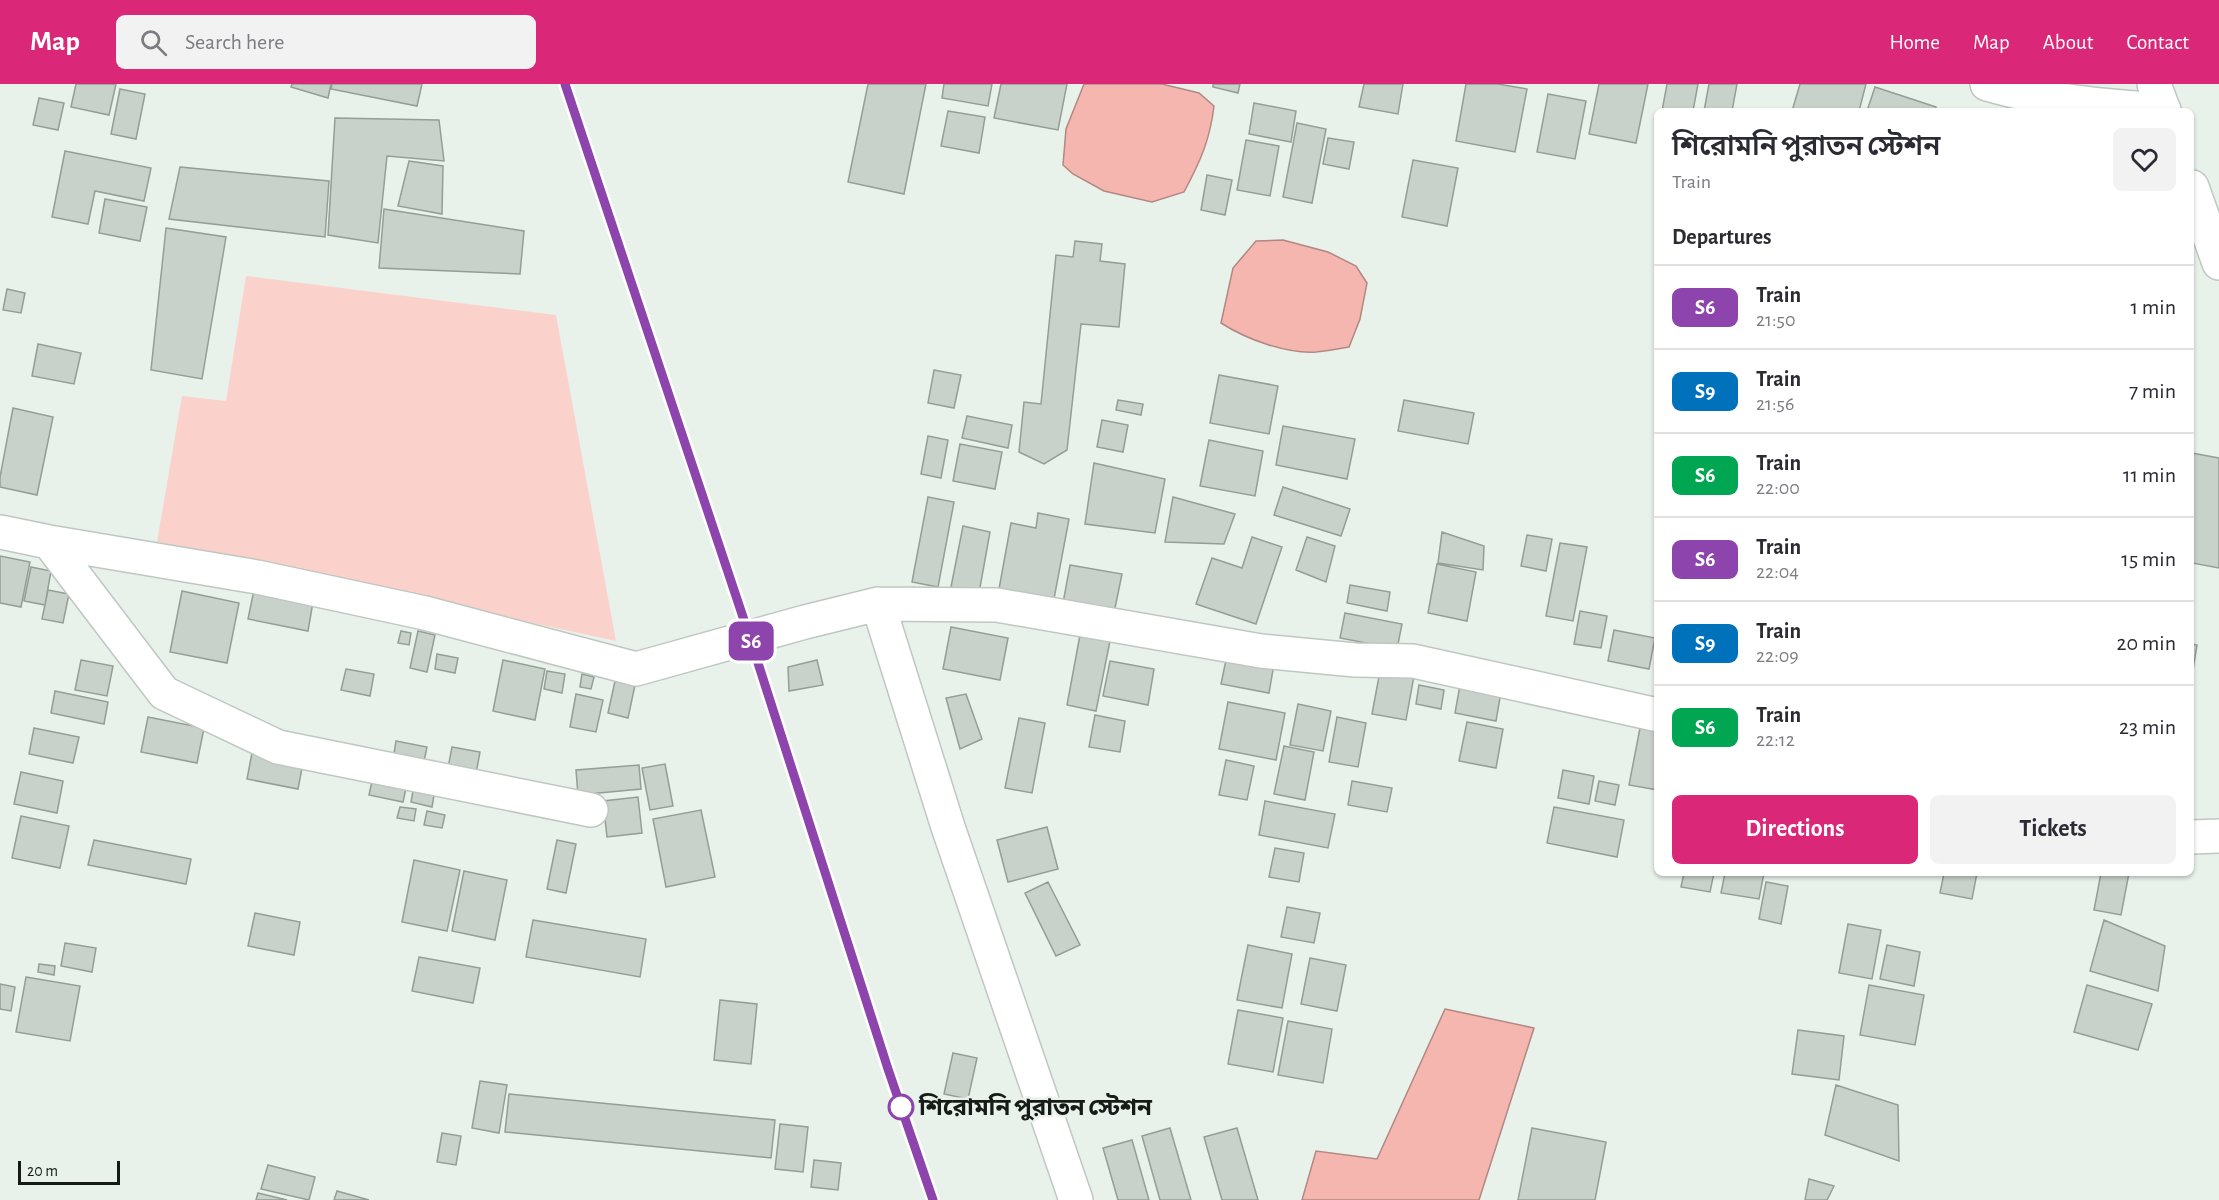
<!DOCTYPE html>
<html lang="en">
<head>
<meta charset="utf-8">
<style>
	body { margin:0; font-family:"Alegreya Sans","Noto Sans Bengali",sans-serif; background:#f2f2f3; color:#2b2b33; height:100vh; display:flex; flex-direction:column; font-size:22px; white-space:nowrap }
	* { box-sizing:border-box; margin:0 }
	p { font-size:20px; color:#7c7c81 }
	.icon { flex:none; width:33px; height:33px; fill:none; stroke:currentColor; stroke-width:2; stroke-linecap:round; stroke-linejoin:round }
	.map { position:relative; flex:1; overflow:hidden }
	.sheet { position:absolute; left:1654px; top:24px; width:540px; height:768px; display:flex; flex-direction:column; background:#fff; border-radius:9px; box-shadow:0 2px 4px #0004 }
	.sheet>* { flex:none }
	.badge { padding:0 12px; border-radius:9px; font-size:21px; line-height:39px }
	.scale { position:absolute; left:18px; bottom:15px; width:102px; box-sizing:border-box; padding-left:6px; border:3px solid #171b18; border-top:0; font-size:16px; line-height:21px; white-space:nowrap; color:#171b18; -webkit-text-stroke:4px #e8f2eb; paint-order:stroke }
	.map>.badge { position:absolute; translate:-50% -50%; box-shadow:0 0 0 3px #fff }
	h2 { padding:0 18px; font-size:22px; line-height:54px }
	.round { display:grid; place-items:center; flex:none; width:63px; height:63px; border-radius:9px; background:#f2f2f3 }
	.head { display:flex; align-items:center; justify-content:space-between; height:102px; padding:0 18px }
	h1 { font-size:28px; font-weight:600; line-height:45px }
	.button { display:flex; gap:12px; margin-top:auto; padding:12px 18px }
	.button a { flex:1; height:69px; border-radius:9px; background:#db2777; color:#fff; font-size:24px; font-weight:600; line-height:69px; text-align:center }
	.button a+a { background:#f2f2f3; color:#2b2b33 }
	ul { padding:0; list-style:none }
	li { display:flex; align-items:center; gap:18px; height:84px; padding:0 18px; border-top:2px solid #e1e1e2 }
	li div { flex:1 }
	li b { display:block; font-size:22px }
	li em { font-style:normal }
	li .badge { min-width:66px; font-weight:700; text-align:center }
	header { display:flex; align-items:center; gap:36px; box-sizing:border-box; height:84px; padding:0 30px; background:#db2777; color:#fff }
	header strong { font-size:28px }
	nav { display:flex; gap:33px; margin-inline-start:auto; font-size:21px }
	.search { width:420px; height:54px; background:#f2f2f3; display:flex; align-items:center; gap:15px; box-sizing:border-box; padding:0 21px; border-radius:9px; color:#7c7c81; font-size:22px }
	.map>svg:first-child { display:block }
	.green { fill:#fbd1cc }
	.water { fill:#f5b6b0; stroke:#b28882; stroke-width:1.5 }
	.building { fill:#c8d2ca; stroke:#949d96; stroke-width:1.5 }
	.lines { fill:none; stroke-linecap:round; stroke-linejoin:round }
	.minor-casing { stroke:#bec8c0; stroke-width:36 }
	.trunk-casing { stroke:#bec8c0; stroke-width:36 }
	.minor { stroke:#fff; stroke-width:33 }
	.trunk { stroke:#fff; stroke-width:33 }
	.rail { stroke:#474d49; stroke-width:4.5 }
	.line-casing { stroke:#fff; stroke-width:14 }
	.line { stroke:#8e44ad; stroke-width:9 }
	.stop-dot { fill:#fff; stroke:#8e44ad; stroke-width:3 }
	.labels { text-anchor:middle; stroke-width:5; stroke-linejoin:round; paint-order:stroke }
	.stop-label { font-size:24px; font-weight:bold; fill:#171b18; stroke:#e8f2eb; text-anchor:start }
</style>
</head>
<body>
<header>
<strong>Map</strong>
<div class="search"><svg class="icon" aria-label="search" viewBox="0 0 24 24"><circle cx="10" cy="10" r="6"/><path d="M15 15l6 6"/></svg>Search here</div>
<nav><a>Home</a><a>Map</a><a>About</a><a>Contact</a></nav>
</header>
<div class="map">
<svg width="2219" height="1116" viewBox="0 0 2219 1116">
	<rect width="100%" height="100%" fill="#e8f2eb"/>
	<path class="green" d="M246,192L556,231L616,557L157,458L182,312L226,317Z"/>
	<path class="water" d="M1084,0H1162L1199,9L1214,22C1210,56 1200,78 1184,108L1152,118L1104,107L1073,90L1063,81L1066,45Z
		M1283,156L1328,168L1356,182L1367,199L1360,235L1349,263C1338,265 1327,267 1316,268C1286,270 1246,255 1221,239L1233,184L1256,157Z
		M1445,925L1534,944L1479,1116H1302L1316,1067L1377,1075Z"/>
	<path class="building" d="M76,0H116L109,31L71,23Z
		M292,0H331L328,14L291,3Z
		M332,0H422L417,22L331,5Z
		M868,0H926L904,110L848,98Z
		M944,0H992L988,22L942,14Z
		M1001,0H1067L1058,46L994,34Z
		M1213,0H1240L1238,9L1213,3Z
		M1364,0H1403L1398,30L1359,23Z
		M1466,0H1498L1527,5L1515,68L1456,57Z
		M1599,0H1648L1636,59L1589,50Z
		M1667,0H1698L1693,27H1662Z
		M1709,0H1737L1732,27H1704Z
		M1800,0H1866L1859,27H1792Z
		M1875,3L1936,23L1934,27H1867Z
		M120,5L145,10L136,55L111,50Z
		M1548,10L1586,17L1575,75L1537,68Z
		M39,14L64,19L58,46L33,41Z
		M1254,19L1296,27L1291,58L1249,50Z
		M948,27L985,33L979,69L941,62Z
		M335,34L439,36L444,77L387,72L378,159L328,151Z
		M1297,39L1326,45L1312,119L1283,113Z
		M1328,54L1354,58L1349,85L1323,80Z
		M1246,56L1279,62L1270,112L1237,106Z
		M65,67L151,84L144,117L95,107L88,140L52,133Z
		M1413,76L1458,84L1447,142L1402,133Z
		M409,77L443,82L442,130L398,122Z
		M180,83L329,97L325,153L169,135Z
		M1207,91L1232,96L1225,131L1201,126Z
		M105,115L147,123L140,157L99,149Z
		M384,125L524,147L520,190L379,184Z
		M166,144L226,153L202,295L151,286Z
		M1075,157L1102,160L1100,177L1125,180L1119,243L1081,240L1067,366L1044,380L1019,368L1024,318L1041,320L1056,171L1073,173Z
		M7,205L25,209L21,229L3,226Z
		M38,260L81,269L74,300L32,292Z
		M934,286L961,291L954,324L928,319Z
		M1219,291L1278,302L1269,350L1210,339Z
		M1118,316L1143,320L1141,331L1116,326Z
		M1404,316L1474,329L1468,360L1398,347Z
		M13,324L53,333L37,411L0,403V393Z
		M967,332L1012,341L1008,364L962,354Z
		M1102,336L1128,341L1123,368L1097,363Z
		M1283,342L1355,355L1347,395L1276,381Z
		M928,352L948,356L941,394L921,390Z
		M1209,356L1263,367L1255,412L1200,402Z
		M960,360L1002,368L995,405L953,397Z
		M2192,369L2219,374V484L2192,479Z
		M1094,379L1165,395L1155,449L1085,440Z
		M1283,403L1350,425L1341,452L1274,431Z
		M928,413L954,418L938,503L912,498Z
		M1173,413L1235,430L1224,460L1165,458Z
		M1038,429L1069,435L1054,515L999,505L1011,439L1036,444Z
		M963,442L990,448L979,509L951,503Z
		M1442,448L1484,462L1483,486L1438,479Z
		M1527,451L1552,455L1546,487L1521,482Z
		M1252,453L1282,463L1256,540L1196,520L1212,474L1242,484Z
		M1307,453L1335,462L1326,498L1296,486Z
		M1560,459L1587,463L1573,537L1546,532Z
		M0,472L30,478L21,523L0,519Z
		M1437,480L1476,488L1467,537L1428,529Z
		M1070,481L1122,490L1114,529L1063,519Z
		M31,483L51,487L45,521L24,517Z
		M1350,501L1390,508L1387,527L1347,519Z
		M48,506L69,510L63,539L42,535Z
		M254,506L313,518L308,547L248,535Z
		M182,507L239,519L227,579L170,568Z
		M1580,527L1607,532L1601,564L1574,560Z
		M1345,529L1402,540L1397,565L1340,554Z
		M951,543L1008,554L1000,596L943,585Z
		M1614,546L1655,554L1649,585L1608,577Z
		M401,547L411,549L409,561L398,559Z
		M418,547L435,551L427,588L410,584Z
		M1080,551L1110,557L1096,627L1067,621Z
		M2192,560L2197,561L2192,592Z
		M437,570L458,574L455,589L435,585Z
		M1227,571L1274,580L1269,609L1221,600Z
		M81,576L113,582L107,612L75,606Z
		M503,576L545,585L535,636L493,627Z
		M817,576L823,601L789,607L788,583Z
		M1110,577L1154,585L1148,621L1103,612Z
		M346,585L374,590L370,612L341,606Z
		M547,587L565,590L562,609L544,605Z
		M1380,587L1414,592L1406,636L1372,630Z
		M582,590L594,593L591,605L580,603Z
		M615,597L635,601L628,634L608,629Z
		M1419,601L1444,606L1441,625L1416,620Z
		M1460,601L1501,608L1496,637L1455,629Z
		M55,607L108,618L104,640L51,629Z
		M576,610L603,616L596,648L570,643Z
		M966,610L982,655L960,665L946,614Z
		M1228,618L1285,629L1276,676L1219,665Z
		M1298,620L1331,627L1323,667L1290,661Z
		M1095,631L1125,637L1120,668L1089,663Z
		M148,633L204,644L197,679L141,668Z
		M1337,633L1366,639L1358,683L1329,678Z
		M1019,634L1045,639L1032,709L1005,704Z
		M1467,638L1503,645L1496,684L1459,677Z
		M34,644L79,653L73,679L29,670Z
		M1640,644L1658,648V706L1629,701Z
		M396,657L427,663L423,682L393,676Z
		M1284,662L1314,668L1305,716L1274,710Z
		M452,663L480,668L475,695L447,689Z
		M252,669L303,679L298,705L247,695Z
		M1226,676L1254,682L1247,716L1219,711Z
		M665,680L673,722L650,726L642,684Z
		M639,681L641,705L578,711L576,686Z
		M1563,686L1594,692L1589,720L1558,714Z
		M21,688L63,697L57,729L14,720Z
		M374,688L408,695L403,718L369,711Z
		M415,696L436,700L432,723L411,718Z
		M1352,697L1392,704L1387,728L1348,721Z
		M1599,697L1619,701L1615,721L1595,717Z
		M638,713L642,749L607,753L603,717Z
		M1265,717L1335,730L1328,764L1259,751Z
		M400,723L416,725L414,737L397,734Z
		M1554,723L1624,736L1617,773L1547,759Z
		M701,726L715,793L666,803L653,735Z
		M427,727L445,731L442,744L424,741Z
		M21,732L69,742L60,784L12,774Z
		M1047,743L1058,785L1008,798L997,756Z
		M94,756L191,775L186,800L88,781Z
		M557,756L576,760L566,809L547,805Z
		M1275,764L1304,769L1299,798L1269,793Z
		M414,776L460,786L447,847L402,838Z
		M464,787L507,796L495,856L452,847Z
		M1684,789H1714L1710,808L1681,803Z
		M1725,789H1764L1759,815L1721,809Z
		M1944,789H1977L1972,815L1940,809Z
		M2101,789H2129L2121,831L2094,826Z
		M1048,798L1080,861L1056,872L1025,809Z
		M1766,798L1788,802L1781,840L1759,835Z
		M1287,823L1320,829L1314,859L1281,853Z
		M255,829L300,838L294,871L248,862Z
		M533,836L646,855L640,893L526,873Z
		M2104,836L2165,862L2158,907L2090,887Z
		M1848,840L1881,846L1872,895L1839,889Z
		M65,859L96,864L92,888L61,882Z
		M1248,861L1292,870L1282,924L1237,916Z
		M1887,861L1920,868L1914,902L1880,895Z
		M419,873L480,884L473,919L412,907Z
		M1310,874L1346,881L1337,927L1301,920Z
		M39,880L55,882L54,891L38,888Z
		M26,893L80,902L70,957L16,948Z
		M0,900L15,903L11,927L0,925Z
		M1869,901L1924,911L1915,961L1860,951Z
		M2087,901L2152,920L2138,966L2074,948Z
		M720,916L757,920L751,980L714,976Z
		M1238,926L1283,934L1273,988L1228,980Z
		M1288,937L1332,945L1323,999L1278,991Z
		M1798,946L1844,952L1839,996L1792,990Z
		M953,969L977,974L968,1015L944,1010Z
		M480,997L507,1001L499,1049L472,1044Z
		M1836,1001L1898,1021L1899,1077L1825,1051Z
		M509,1010L775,1036L771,1074L505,1048Z
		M780,1040L808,1043L803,1088L775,1085Z
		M1170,1044L1191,1116H1160L1142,1052Z
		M1237,1044L1258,1116H1222L1204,1053Z
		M1532,1044L1606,1058L1595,1116H1518Z
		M442,1049L461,1052L456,1081L437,1078Z
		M1132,1056L1149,1116H1118L1103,1064Z
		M814,1076L841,1079L838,1106L811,1103Z
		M268,1081L315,1093L309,1116L261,1105Z
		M1809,1095L1834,1102L1827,1116H1805Z
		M337,1107L369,1116H334Z
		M258,1109L287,1116H256Z"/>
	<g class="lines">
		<defs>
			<path id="minor" d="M1987,0C2045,17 2104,22 2164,26
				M0,448L49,458L257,493L425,529L636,585L805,538L878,520L997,521L1261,567L1355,576L1413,577L1658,631
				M49,458L164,609L278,663L591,726
				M878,520L948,743L1076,1116
				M2192,753L2219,752"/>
			<path id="trunk" d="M2154,0L2164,27
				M2192,103L2219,179"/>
		</defs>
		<use href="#minor" class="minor-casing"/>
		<use href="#trunk" class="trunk-casing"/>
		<use href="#minor" class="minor"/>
		<use href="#trunk" class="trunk"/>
		<path class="rail" d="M565,0L750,554L888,985L933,1116"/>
	</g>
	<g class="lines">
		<defs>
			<path id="line" d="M565,0L750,554L888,985L933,1116"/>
		</defs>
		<use href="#line" class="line-casing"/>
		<use href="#line" class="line"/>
	</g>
	<circle class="stop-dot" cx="901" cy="1023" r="12"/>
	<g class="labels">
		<g class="stop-label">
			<text x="919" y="1031">শিরোমনি পুরাতন স্টেশন</text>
		</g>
	</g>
</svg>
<div class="scale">20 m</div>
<b class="badge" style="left:751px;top:557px;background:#8e44ad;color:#fff">S6</b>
<section class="sheet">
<div class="head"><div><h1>শিরোমনি পুরাতন স্টেশন</h1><p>Train</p></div><a class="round"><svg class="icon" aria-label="heart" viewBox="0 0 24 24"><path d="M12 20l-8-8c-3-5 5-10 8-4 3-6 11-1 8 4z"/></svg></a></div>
<h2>Departures</h2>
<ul>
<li><span class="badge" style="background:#8e44ad;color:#fff">S6</span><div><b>Train</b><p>21:50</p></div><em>1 min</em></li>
<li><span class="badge" style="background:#0072bc;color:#fff">S9</span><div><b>Train</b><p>21:56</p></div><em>7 min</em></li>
<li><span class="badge" style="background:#00a651;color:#fff">S6</span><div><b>Train</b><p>22:00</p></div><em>11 min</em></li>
<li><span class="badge" style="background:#8e44ad;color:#fff">S6</span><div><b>Train</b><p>22:04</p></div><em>15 min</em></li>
<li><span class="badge" style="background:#0072bc;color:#fff">S9</span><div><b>Train</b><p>22:09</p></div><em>20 min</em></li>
<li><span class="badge" style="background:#00a651;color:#fff">S6</span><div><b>Train</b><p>22:12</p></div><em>23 min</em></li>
</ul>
<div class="button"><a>Directions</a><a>Tickets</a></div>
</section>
</div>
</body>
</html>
